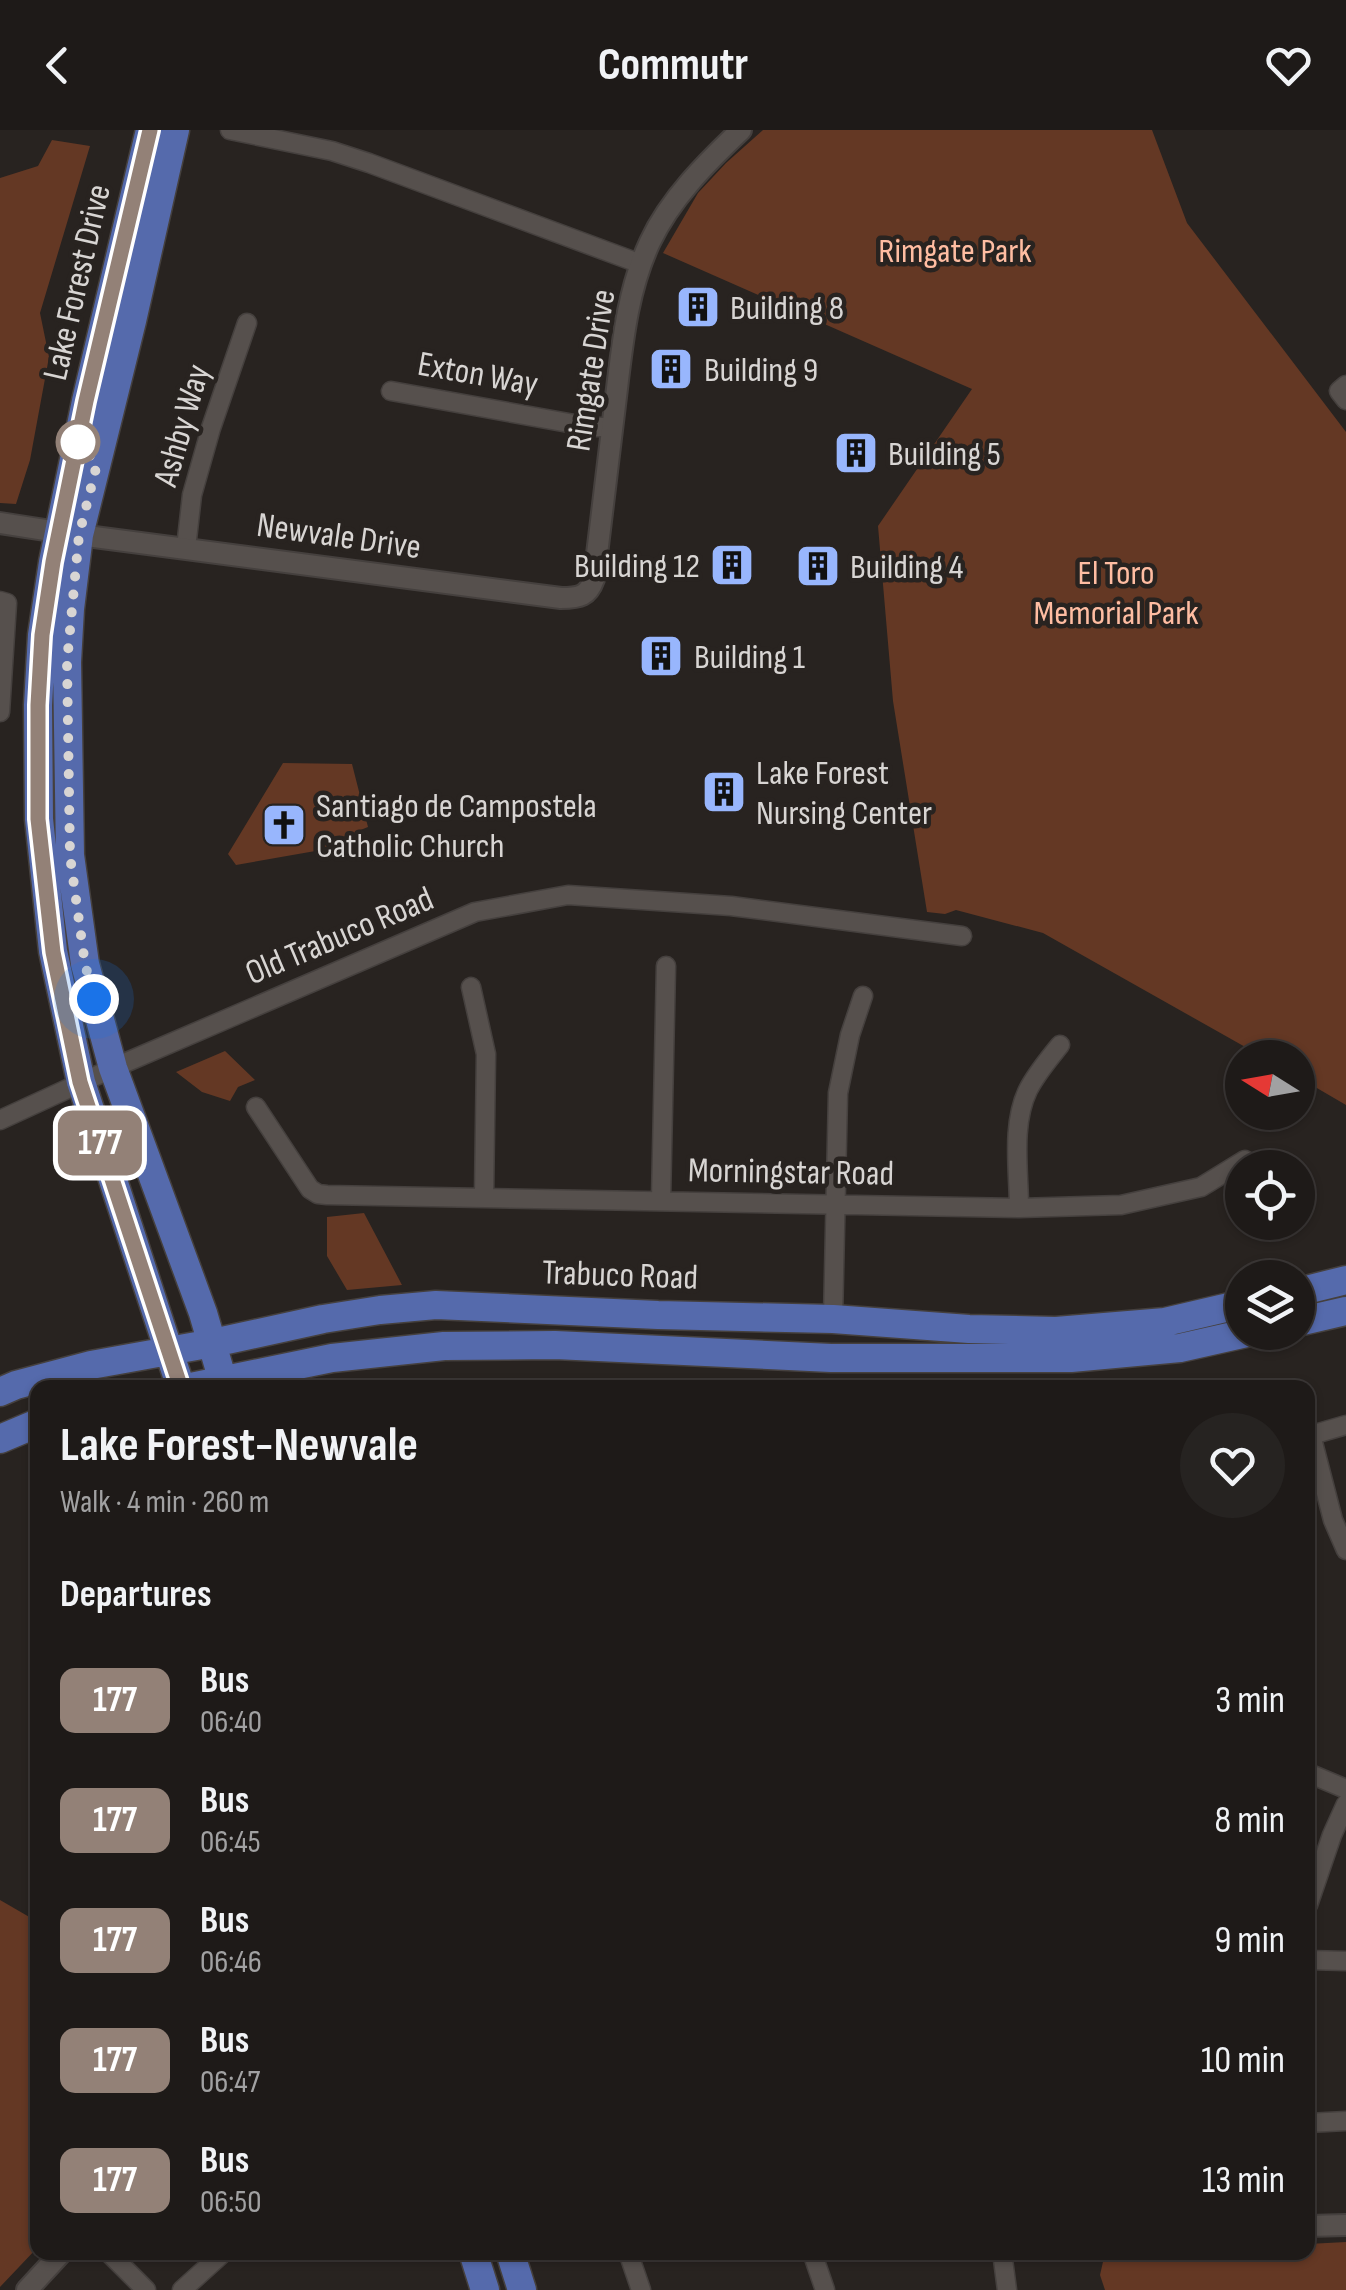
<!DOCTYPE html>
<html lang="en">
<head>
<meta charset="utf-8">
<style>
	body { margin:0; font-family:"Sofia Sans Condensed",sans-serif; background:#262321; color:#f1f3f6; height:100vh; display:flex; flex-direction:column; font-size:38px; white-space:nowrap }
	* { box-sizing:border-box; margin:0 }
	p { font-size:32px; color:#a1a1a2 }
	.icon { flex:none; width:55px; height:55px; fill:none; stroke:currentColor; stroke-width:2; stroke-linecap:round; stroke-linejoin:round }
	.map { position:relative; flex:1; overflow:hidden }
	.drawer { position:absolute; left:30px; top:1250px; width:1285px; height:880px; display:flex; flex-direction:column; background:#1e1a18; border-radius:20px; box-shadow:0 2px 8px #0004,0 0 0 2px #3c3837 }
	.drawer>* { flex:none }
	.badge { padding:0 20px; border-radius:15px; font-size:35px; line-height:65px }
	.needle { width:65px; rotate:281deg }
	.buttons { position:absolute; left:1225px; top:910px; display:grid; gap:20px }
	.buttons a { display:grid; place-items:center; width:90px; height:90px; border-radius:50%; background:#1e1a18; box-shadow:0 2px 8px #0004,0 0 0 2px #3c3837; font-size:50px }
	.you { position:absolute; width:50px; height:50px; margin:-25px; border:8px solid #fff; border-radius:50%; background:#1a73e8; box-shadow:0 0 0 15px #1a73e833 }
	.map>.badge { position:absolute; translate:-50% -50%; box-shadow:0 0 0 5px #fff }
	h2 { padding:0 30px; font-size:38px; line-height:90px }
	.round { display:grid; place-items:center; flex:none; width:105px; height:105px; border-radius:52px; background:#262321 }
	.summary { display:flex; align-items:center; justify-content:space-between; height:170px; padding:0 30px }
	h1 { font-size:48px; font-weight:700; line-height:75px }
	ul { padding:0; list-style:none }
	li { display:flex; align-items:center; gap:30px; height:120px; padding:0 30px }
	li div { flex:1 }
	li b { display:block; font-size:38px }
	li em { font-style:normal }
	li .badge { min-width:110px; font-weight:700; text-align:center }
	header { display:flex; justify-content:space-between; align-items:center; height:130px; padding:0 30px; background:#1e1a18; font-size:45px; font-weight:700 }
	.map>svg:first-child { display:block }
	.green { fill:#643824 }
	.lines { fill:none; stroke-linecap:round; stroke-linejoin:round }
	.minor-casing { stroke:#45403e; stroke-width:21 }
	.tertiary-casing { stroke:#45403e; stroke-width:24 }
	.primary-casing { stroke:#45403e; stroke-width:31 }
	.minor { stroke:#56504d; stroke-width:18 }
	.tertiary { stroke:#56504d; stroke-width:20 }
	.primary { stroke:#556aac; stroke-width:28 }
	.line-casing { stroke:#fff; stroke-width:22 }
	.line { stroke:#938177; stroke-width:15 }
	.walk { stroke:#d8d5d3; stroke-width:10; stroke-dasharray:0 18 }
	.stop-dot { fill:#fff; stroke:#938177; stroke-width:5 }
	.labels { text-anchor:middle; stroke-width:9; stroke-linejoin:round; paint-order:stroke }
	.park-label { font-size:35px; fill:#ffbda2; stroke:#282320 }
	.street-label { font-size:35px; fill:#d8d5d3; stroke:#282320 }
	.poi-label { font-size:35px; fill:#d8d5d3; stroke:#282320; text-anchor:start }
</style>
</head>
<body>
<header><svg class="icon" aria-label="back" viewBox="0 0 24 24"><path d="M15 5l-7 7 7 7"/></svg>Commutr<svg class="icon" aria-label="heart" viewBox="0 0 24 24"><path d="M12 20l-8-8c-3-5 5-10 8-4 3-6 11-1 8 4z"/></svg></header>
<div class="map">
<svg width="1346" height="2160" viewBox="0 0 1346 2160">
	<rect width="100%" height="100%" fill="#282320"/>
	<path class="green" d="M763,0H1152L1187,93L1346,302V975L1298,947V928L1263,927L1043,803L956,780L945,784L927,782L893,571L878,396L972,259L663,123L698,63L726,33Z
		M52,10L90,16L40,183L49,227L30,330L16,374L0,373V48L38,36Z
		M283,633L352,634L368,697L358,701L361,713L236,735L228,724Z
		M225,921L255,950L238,957L230,971L202,962L176,942Z
		M364,1083L402,1155L347,1160L327,1126V1087Z
		M0,1770L38,1792L37,2118L0,2157Z
		M1346,2112V2160H1105L1100,2145L1105,2123L1308,2122V2114Z"/>
	<g class="lines">
		<defs>
			<path id="minor" d="M230,0L332,21L369,33L641,134
				M1346,255L1339,261L1346,270
				M391,261L591,297H613
				M186,418L192,365L211,298L247,193
				M0,471L7,473L0,582
				M471,857L486,924L484,1067
				M256,977L310,1059L318,1064L327,1065L1019,1078L1121,1075L1201,1057L1245,1030
				M0,990L113,938L475,782L568,765L731,776L962,806
				M661,1070L666,836
				M1019,1078C1019,1041 1011,995 1028,960C1036,944 1048,930 1060,915
				M833,1189L838,963L850,905L863,866
				M1311,1305L1333,1390L1346,1420
				M1308,1306L1346,1295
				M1308,1643L1346,1659
				M1308,1775L1332,1705L1346,1674
				M1308,1830L1346,1831
				M1308,1993L1346,1991
				M108,2122L146,2160
				M628,2122L641,2160
				M812,2122L825,2160
				M1002,2122L1007,2160
				M182,2160L224,2122"/>
			<path id="tertiary" d="M0,393L58,402
				M79,405L561,468C580,468 588,466 594,449C601,391 608,333 615,275C622,219 626,163 650,112C670,69 707,32 741,0
				M1308,2096L1346,2095
				M27,2160L62,2122"/>
			<path id="primary" d="M150,0L86,271L53,432L42,505L38,575L39,689L53,821L81,952L181,1258
				M175,0L132,191L79,405L70,479L67,532L70,725L85,834L113,938L203,1183L225,1258
				M1298,1162L1346,1150
				M1298,1192L1346,1181
				M186,1258L332,1228L444,1216L555,1215L831,1228H1071L1180,1218L1251,1202
				M0,1262L16,1255L91,1235L213,1213L323,1189L380,1180L436,1175L658,1185L833,1189L969,1199L1056,1201L1165,1192L1242,1174
				M0,1309L38,1293
				M473,2122L485,2160
				M510,2122L522,2160"/>
		</defs>
		<use href="#minor" class="minor-casing"/>
		<use href="#tertiary" class="tertiary-casing"/>
		<use href="#primary" class="primary-casing"/>
		<use href="#minor" class="minor"/>
		<use href="#tertiary" class="tertiary"/>
		<use href="#primary" class="primary"/>
	</g>
	<g class="lines">
		<defs>
			<path id="line" d="M150,0L86,271L53,432L42,505L38,575V689L53,822L80,952L181,1258"/>
		</defs>
		<use href="#line" class="line-casing"/>
		<use href="#line" class="line"/>
		<path class="walk" d="M78,312L97,334L79,405L67,532L70,726L85,834L94,869"/>
	</g>
	<defs>
		<symbol id="building-square" viewBox="-11 -11 22 22"><rect x="-9" y="-9" width="18" height="18" rx="4" fill="#98b6fd" stroke="#282320"/><path d="M-4-6H4V6H1V3H-1V6H-4ZM-2.5-4.3h1.7v1.8h-1.7ZM.8-4.3h1.7v1.8H.8ZM-2.5-1h1.7V.8h-1.7ZM.8-1h1.7V.8H.8Z" fill="#111"/></symbol>
		<symbol id="church-square" viewBox="-11 -11 22 22"><rect x="-9" y="-9" width="18" height="18" rx="4" fill="#98b6fd" stroke="#282320"/><path d="M-1.2-6h2.4v3.5h3.3v2.4h-3.3V6h-2.4V-.1h-3.3v-2.4h3.3Z" fill="#111"/></symbol>
	</defs>
	<g fill-rule="evenodd">
		<use href="#building-square" x="673" y="152" width="50" height="50"/>
		<use href="#building-square" x="646" y="214" width="50" height="50"/>
		<use href="#building-square" x="831" y="298" width="50" height="50"/>
		<use href="#building-square" x="707" y="410" width="50" height="50"/>
		<use href="#building-square" x="793" y="411" width="50" height="50"/>
		<use href="#building-square" x="636" y="501" width="50" height="50"/>
		<use href="#building-square" x="699" y="637" width="50" height="50"/>
		<use href="#church-square" x="259" y="670" width="50" height="50"/>
	</g>
	<circle class="stop-dot" cx="78" cy="312" r="20"/>
	<g class="labels">
		<g class="park-label">
			<text x="955" y="132">Rimgate Park</text>
			<text x="1116" y="454">El Toro<tspan x="1116" dy="40">Memorial Park</tspan></text>
		</g>
		<g class="street-label">
			<text transform="translate(76 152) rotate(-77)" y="12">Lake Forest Drive</text>
			<text transform="translate(590 240) rotate(-81)" y="12">Rimgate Drive</text>
			<text transform="translate(478 243) rotate(10)" y="12">Exton Way</text>
			<text transform="translate(181 295) rotate(-74)" y="12">Ashby Way</text>
			<text transform="translate(339 405) rotate(8)" y="12">Newvale Drive</text>
			<text transform="translate(339 805) rotate(-23)" y="12">Old Trabuco Road</text>
			<text transform="translate(791 1041) rotate(1)" y="12">Morningstar Road</text>
			<text transform="translate(620 1144) rotate(2)" y="12">Trabuco Road</text>
		</g>
		<g class="poi-label">
			<text x="730" y="189">Building 8</text>
			<text x="704" y="251">Building 9</text>
			<text x="888" y="335">Building 5</text>
			<text x="700" y="447" text-anchor="end">Building 12</text>
			<text x="850" y="448">Building 4</text>
			<text x="694" y="538">Building 1</text>
			<text x="756" y="654">Lake Forest<tspan x="756" dy="40">Nursing Center</tspan></text>
			<text x="316" y="687">Santiago de Campostela<tspan x="316" dy="40">Catholic Church</tspan></text>
		</g>
	</g>
</svg>
<div class="buttons">
<a><svg class="needle" viewBox="-14 -14 28 28"><path d="M0-13l5 13h-10z" fill="#e53935"/><path d="M0 13l5-13h-10z" fill="#a1a1a2"/></svg></a>
<a><svg class="icon" aria-label="locate" viewBox="0 0 24 24"><circle cx="12" cy="12" r="6"/><path d="M12 2v4M12 18v4M2 12h4M18 12h4"/></svg></a>
<a><svg class="icon" aria-label="layers" viewBox="0 0 24 24"><path d="M12 4l9 5-9 5-9-5zM3 14l9 5 9-5"/></svg></a>
</div>
<div class="you" style="left:94px;top:869px"></div>
<b class="badge" style="left:100px;top:1013px;background:#938177;color:#fff">177</b>
<section class="drawer">
<div class="summary"><div><h1>Lake Forest-Newvale</h1><p>Walk · 4 min · 260 m</p></div><a class="round"><svg class="icon" aria-label="heart" viewBox="0 0 24 24"><path d="M12 20l-8-8c-3-5 5-10 8-4 3-6 11-1 8 4z"/></svg></a></div>
<h2>Departures</h2>
<ul>
<li><span class="badge" style="background:#938177;color:#fff">177</span><div><b>Bus</b><p>06:40</p></div><em>3 min</em></li>
<li><span class="badge" style="background:#938177;color:#fff">177</span><div><b>Bus</b><p>06:45</p></div><em>8 min</em></li>
<li><span class="badge" style="background:#938177;color:#fff">177</span><div><b>Bus</b><p>06:46</p></div><em>9 min</em></li>
<li><span class="badge" style="background:#938177;color:#fff">177</span><div><b>Bus</b><p>06:47</p></div><em>10 min</em></li>
<li><span class="badge" style="background:#938177;color:#fff">177</span><div><b>Bus</b><p>06:50</p></div><em>13 min</em></li>
</ul>
</section>
</div>
</body>
</html>
